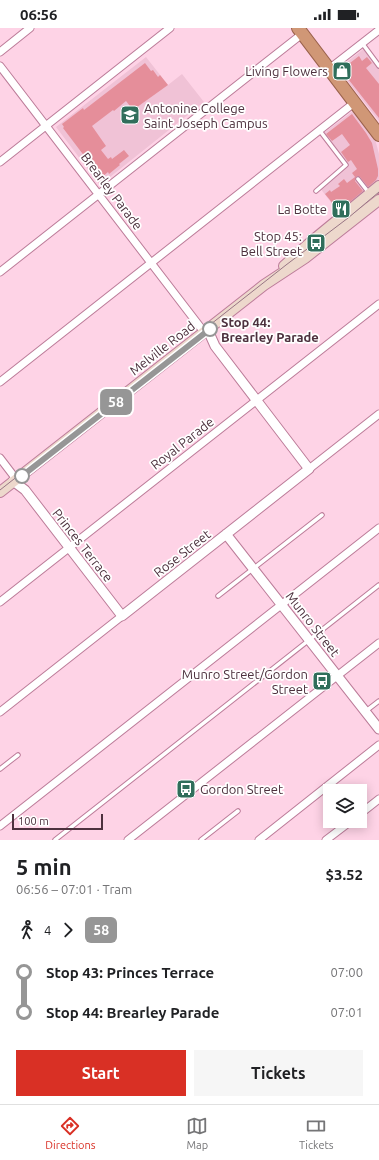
<!DOCTYPE html>
<html lang="en">
<head>
<meta charset="utf-8">
<style>
	body { margin:0; font-family:Ubuntu,sans-serif; background:#f6f6f6; color:#202124; height:100vh; display:flex; flex-direction:column; font-size:15px; white-space:nowrap }
	* { box-sizing:border-box; margin:0 }
	p { font-size:13px; color:#757577 }
	.icon { flex:none; width:22px; height:22px; fill:none; stroke:currentColor; stroke-width:2; stroke-linecap:round; stroke-linejoin:round }
	.map { position:relative; height:812px; overflow:hidden }
	.sheet { display:flex; flex-direction:column; background:#fff; flex:1 }
	.sheet>* { flex:none }
	.badge { padding:0 8px; border-radius:6px; font-size:14px; line-height:26px }
	.controls { position:absolute; left:323px; top:756px; display:grid; gap:8px }
	.controls a { display:grid; place-items:center; width:44px; height:44px; border-radius:0px; background:#fff; box-shadow:0 2px 10px #0003; font-size:20px }
	.scale { position:absolute; left:12px; bottom:10px; width:91px; box-sizing:border-box; padding-left:4px; border:2px solid #4d313e; border-top:0; font-size:11px; line-height:14px; white-space:nowrap; color:#4d313e; -webkit-text-stroke:3px #fff; paint-order:stroke }
	.map>.badge { position:absolute; translate:-50% -50%; box-shadow:0 0 0 2px #fff }
	.legs { display:flex; align-items:center; gap:6px; height:44px; padding:0 16px; font-size:13px }
	.legs p { margin-inline-start:auto }
	.overview { display:flex; align-items:center; justify-content:space-between; height:68px; padding:0 16px }
	h1 { font-size:22px; font-weight:700; line-height:30px }
	.primary-button { display:flex; gap:8px; margin-top:auto; padding:8px 16px }
	.primary-button a { flex:1; height:46px; border-radius:0px; background:#d93025; color:#fff; font-size:16px; font-weight:700; line-height:46px; text-align:center }
	.primary-button a+a { background:#f6f6f6; color:#202124 }
	ul { padding:0 16px; list-style:none }
	li { display:flex; align-items:center; gap:14px; height:40px; font-size:15px }
	li i { display:grid; place-items:center; width:6px; height:100%; margin:0 5px; background:currentColor }
	li i::after { content:''; width:10px; height:10px; margin:-5px; border:3px solid; border-radius:50%; background:#fff }
	li p { margin-inline-start:auto }
	li:first-child i { background:linear-gradient(#0000 50%,currentColor 0) }
	li:last-child i { background:linear-gradient(currentColor 50%,#0000 0) }
	.status { display:flex; justify-content:space-between; align-items:center; height:28px; padding:0 20px; background:#fff; direction:ltr }
	.status svg { height:11px; fill:currentColor }
	.tabs { display:flex; justify-content:space-around; align-items:center; height:56px; border-top:1px solid #e0e0e0; background:#fff; font-size:11px; color:#757577 }
	.tabs a { display:grid; justify-items:center; gap:2px }
	.tabs .selected { color:#d93025 }
	.map>svg:first-child { display:block }
	.built { fill:#f0c2d6 }
	.building { fill:#e58e9a }
	.lines { fill:none; stroke-linecap:round; stroke-linejoin:round }
	.service-casing { stroke:#bc7c99; stroke-width:5.5 }
	.minor-casing { stroke:#bc7c99; stroke-width:9 }
	.tertiary-casing { stroke:#bc7c99; stroke-width:11 }
	.secondary-casing { stroke:#bc7c99; stroke-width:12 }
	.trunk-casing { stroke:#9a624c; stroke-width:14 }
	.service { stroke:#fff; stroke-width:3.5 }
	.minor { stroke:#fff; stroke-width:7 }
	.tertiary { stroke:#fff; stroke-width:9 }
	.secondary { stroke:#edd8cc; stroke-width:10 }
	.trunk { stroke:#d09776; stroke-width:12 }
	.tram { stroke:#977584; stroke-width:1 }
	.line-1-casing { stroke:#fff; stroke-width:9 }
	.line-1 { stroke:#969696; stroke-width:6 }
	.stop-1-dot { fill:#fff; stroke:#969696; stroke-width:2 }
	.labels { text-anchor:middle; stroke-width:3.5; stroke-linejoin:round; paint-order:stroke }
	.poi-label { font-size:13px; fill:#4d313e; stroke:#fff; text-anchor:end }
	.street-label { font-size:13px; fill:#4d313e; stroke:#fff }
	.stop-label { font-size:13px; font-weight:bold; fill:#4d313e; stroke:#fff; text-anchor:start }
</style>
</head>
<body>
<div class="status"><b>06:56</b><svg viewBox="0 0 49 12"><path d="M0 12V9h3v3zM5 12V6h3v6zM10 12V3h3v9zM15 12V0h3v12zM26 1h20v11H26zM47 4h2v5h-2z"/></svg></div>
<div class="map">
<svg width="379" height="812" viewBox="0 0 379 812">
	<rect width="100%" height="100%" fill="#fed3e6"/>
	<path class="built" d="M366,19L379,36V93L338,41Z
		M146,29L168,57L182,46L204,74L100,157L56,99Z
		M353,83L375,111L379,126V151L377,154L339,185L320,160L346,139L321,107Z"/>
	<path class="building" d="M359,28L362,33L367,29L372,35L366,40L379,56V90L341,42Z
		M145,35L151,43L153,42L158,49L160,47L168,57L133,82L126,73L114,83L113,82L92,98L106,118L101,122L108,131L111,129L112,131L124,122L129,128L119,136L120,137L109,146L108,144L101,150L63,100L64,99L62,96L83,80L84,82Z
		M352,86L366,105L372,115L378,141V148L376,152L368,159L360,149L358,148L356,149L355,153L363,163L339,183L325,166L330,162L331,164L340,158L338,156L344,151L347,155L355,149L352,145L357,141L351,132L348,134L341,124L350,117L342,106L332,113L326,106Z"/>
	<g class="lines">
		<defs>
			<path id="service" d="M362,15L379,38
				M358,151L369,165
				M316,163L346,137L320,103
				M218,568L322,487
				M366,683L379,673
				M0,741L18,727
				M55,812L379,557
				M201,812L238,783"/>
			<path id="minor" d="M0,24L30,0
				M0,38L204,304
				M329,41L379,2
				M0,134L170,0
				M0,244L302,6
				M0,354L354,75
				M0,430L16,451
				M309,441L379,386
				M0,574L379,276
				M0,684L122,588
				M360,786L379,771
				M0,798L379,500
				M128,812L379,615
				M259,812L379,717
				M326,812L351,793"/>
			<path id="tertiary" d="M13,453L25,462L122,588L309,441L215,318L211,309L208,300
				M226,506L379,701"/>
			<path id="secondary" d="M284,238L312,213L379,158
				M0,464L264,257L305,230L379,172"/>
			<path id="trunk" d="M298,0L379,107"/>
		</defs>
		<use href="#service" class="service-casing"/>
		<use href="#minor" class="minor-casing"/>
		<use href="#tertiary" class="tertiary-casing"/>
		<use href="#secondary" class="secondary-casing"/>
		<use href="#trunk" class="trunk-casing"/>
		<use href="#service" class="service"/>
		<use href="#minor" class="minor"/>
		<use href="#tertiary" class="tertiary"/>
		<use href="#secondary" class="secondary"/>
		<use href="#trunk" class="trunk"/>
		<path class="tram" d="M0,462L286,237L348,190L379,164"/>
	</g>
	<g class="lines">
		<defs>
			<path id="line-1" d="M22,448L210,301"/>
		</defs>
		<use href="#line-1" class="line-1-casing"/>
		<use href="#line-1" class="line-1"/>
	</g>
	<defs>
		<symbol id="shop-square" viewBox="-11 -11 22 22"><rect x="-9" y="-9" width="18" height="18" rx="4" fill="#306e5b" stroke="#fff"/><path d="M-5-2.5h2.3a2.7 3.5 0 0 1 5.4 0H5L5.5 6h-11ZM-1.5-2.5h3a1.5 2.3 0 0 0-3 0Z" fill="#fff"/></symbol>
		<symbol id="school-square" viewBox="-11 -11 22 22"><rect x="-9" y="-9" width="18" height="18" rx="4" fill="#306e5b" stroke="#fff"/><path d="M0-5L7-2L0 1L-7-2ZM-4 1L0 2.5L4 1V4Q0 6-4 4Z" fill="#fff"/></symbol>
		<symbol id="restaurant-square" viewBox="-11 -11 22 22"><rect x="-9" y="-9" width="18" height="18" rx="4" fill="#306e5b" stroke="#fff"/><path d="M-5-6h1v4h1v-4h1v4h1v-4h1v5L-1.5 .5V6h-2V.5L-5-1ZM5-6V6H3V1.5H1.5Q1.5-4 5-6Z" fill="#fff"/></symbol>
		<symbol id="bus-square" viewBox="-11 -11 22 22"><rect x="-9" y="-9" width="18" height="18" rx="4" fill="#306e5b" stroke="#fff"/><path d="M-5-6H5V4H4V6H2V4H-2V6H-4V4H-5ZM-3.5-4V0h7V-4ZM-3.5 1.2v1.5H-2V1.2ZM2 1.2v1.5H3.5V1.2Z" fill="#fff"/></symbol>
	</defs>
	<g fill-rule="evenodd">
		<use href="#shop-square" x="331" y="32" width="22" height="22"/>
		<use href="#school-square" x="119" y="76" width="22" height="22"/>
		<use href="#restaurant-square" x="330" y="170" width="22" height="22"/>
		<use href="#bus-square" x="305" y="204" width="22" height="22"/>
		<use href="#bus-square" x="311" y="642" width="22" height="22"/>
		<use href="#bus-square" x="175" y="750" width="22" height="22"/>
	</g>
	<g class="stop-1-dot">
		<circle cx="210" cy="301" r="7"/>
		<circle cx="22" cy="448" r="7"/>
	</g>
	<g class="labels">
		<g class="poi-label">
			<text x="328" y="48">Living Flowers</text>
			<text x="144" y="85" text-anchor="start">Antonine College<tspan x="144" dy="15">Saint Joseph Campus</tspan></text>
			<text x="327" y="186">La Botte</text>
			<text x="302" y="213">Stop 45:<tspan x="302" dy="15">Bell Street</tspan></text>
			<text x="308" y="651">Munro Street/Gordon<tspan x="308" dy="15">Street</tspan></text>
			<text x="200" y="766" text-anchor="start">Gordon Street</text>
		</g>
		<g class="street-label">
			<text transform="translate(112 163) rotate(53)" y="5">Brearley Parade</text>
			<text transform="translate(162 320) rotate(-38)" y="5">Melville Road</text>
			<text transform="translate(182 415) rotate(-38)" y="5">Royal Parade</text>
			<text transform="translate(83 517) rotate(52)" y="5">Princes Terrace</text>
			<text transform="translate(182 525) rotate(-38)" y="5">Rose Street</text>
			<text transform="translate(313 596) rotate(52)" y="5">Munro Street</text>
		</g>
		<g class="stop-label">
			<text x="221" y="299">Stop 44:<tspan x="221" dy="15">Brearley Parade</tspan></text>
		</g>
	</g>
</svg>
<div class="controls">
<a><svg class="icon" aria-label="layers" viewBox="0 0 24 24"><path d="M12 4l9 5-9 5-9-5zM3 14l9 5 9-5"/></svg></a>
</div>
<div class="scale">100 m</div>
<b class="badge" style="left:116px;top:374px;background:#969696;color:#fff">58</b>
</div>
<section class="sheet">
<div class="overview"><div><h1>5 min</h1><p>06:56 – 07:01 · Tram</p></div><b>$3.52</b></div>
<div class="legs"><svg class="icon" aria-label="walk" viewBox="0 0 24 24"><circle cx="13" cy="4" r="2"/><path d="M13 8l-2 6 4 7M11 14l-3 7M7 12l3-4h3l4 4"/></svg>4<svg class="icon" aria-label="forward" viewBox="0 0 24 24"><path d="M9 5l7 7-7 7"/></svg><b class="badge" style="background:#969696;color:#fff">58</b></div>
<ul>
<li><i style="color:#969696"></i><b>Stop 43: Princes Terrace</b><p>07:00</p></li>
<li><i style="color:#969696"></i><b>Stop 44: Brearley Parade</b><p>07:01</p></li>
</ul>
<div class="primary-button"><a>Start</a><a>Tickets</a></div>
</section>
<nav class="tabs">
<a class="selected"><svg class="icon" aria-label="directions" viewBox="0 0 24 24"><path d="M12 3l9 9-9 9-9-9zM9 14v-3h6M13 9l2 2-2 2"/></svg>Directions</a>
<a><svg class="icon" aria-label="map" viewBox="0 0 24 24"><path d="M3 6l6-2 6 2 6-2v14l-6 2-6-2-6 2zM9 4v14M15 6v14"/></svg>Map</a>
<a><svg class="icon" aria-label="tickets" viewBox="0 0 24 24"><path d="M3 7h18v10H3zM15 7v10"/></svg>Tickets</a>
</nav>
</body>
</html>
